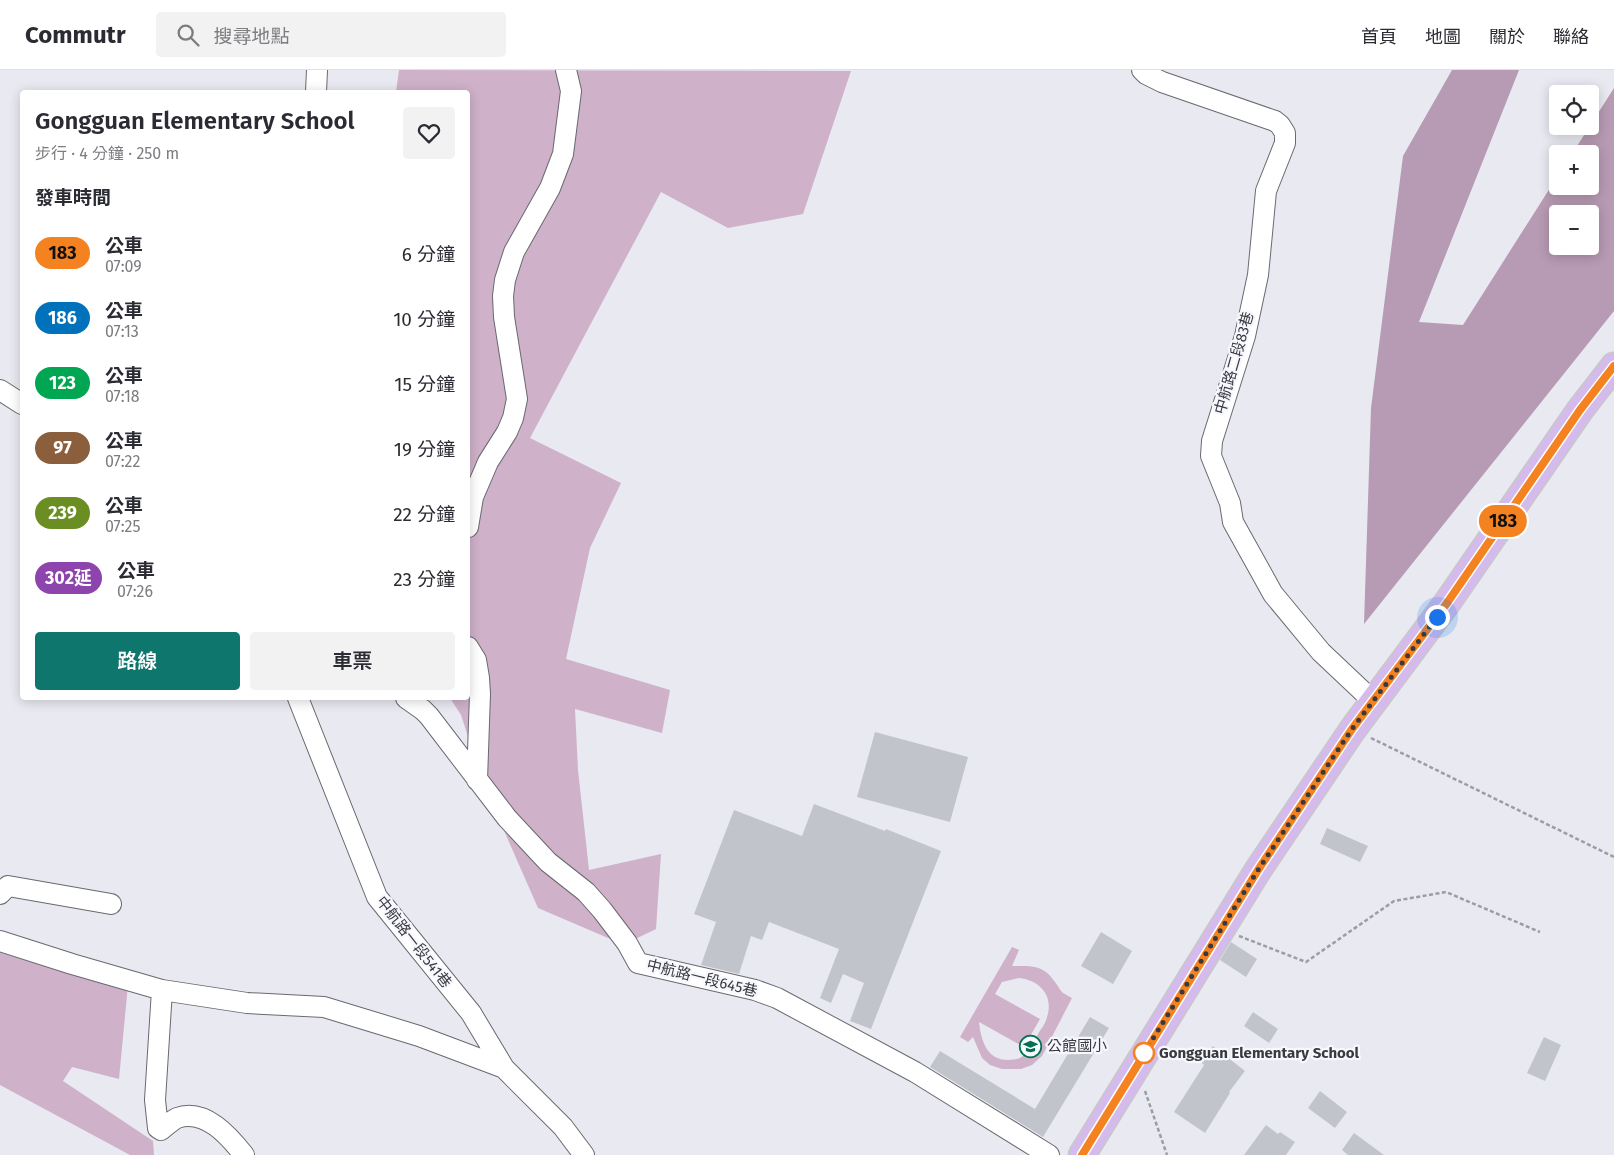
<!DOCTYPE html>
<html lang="zh-TW">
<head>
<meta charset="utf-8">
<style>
	body { margin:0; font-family:"Fira Sans","Noto Sans TC",sans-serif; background:#f2f2f3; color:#2b2b33; height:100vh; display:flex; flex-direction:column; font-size:19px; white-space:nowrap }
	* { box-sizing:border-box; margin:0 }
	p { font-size:16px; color:#7c7c81 }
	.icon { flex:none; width:28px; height:28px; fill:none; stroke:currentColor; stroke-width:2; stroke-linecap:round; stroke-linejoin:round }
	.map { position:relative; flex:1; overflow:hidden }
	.drawer { position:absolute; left:20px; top:20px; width:450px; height:610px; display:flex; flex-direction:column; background:#fff; border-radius:5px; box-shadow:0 2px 12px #0003 }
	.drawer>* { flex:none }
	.badge { padding:0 10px; border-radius:16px; font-size:18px; line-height:32px }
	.controls { position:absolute; left:1549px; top:15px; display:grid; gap:10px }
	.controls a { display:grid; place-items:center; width:50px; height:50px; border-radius:5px; background:#fff; box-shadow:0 2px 12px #0003; font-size:25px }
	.you { position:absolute; width:25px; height:25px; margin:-12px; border:4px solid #fff; border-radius:50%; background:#1a73e8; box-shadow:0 0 0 8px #1a73e833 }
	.map>.badge { position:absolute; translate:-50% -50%; box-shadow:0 0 0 2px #fff }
	h2 { padding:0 15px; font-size:19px; line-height:45px }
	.round { display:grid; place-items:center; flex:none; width:52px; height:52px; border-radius:5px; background:#f2f2f3 }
	.overview { display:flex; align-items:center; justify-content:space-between; height:85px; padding:0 15px }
	h1 { font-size:24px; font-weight:600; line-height:38px }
	.primary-button { display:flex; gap:10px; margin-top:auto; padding:10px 15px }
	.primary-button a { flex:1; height:58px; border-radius:5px; background:#0f766e; color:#fff; font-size:20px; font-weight:600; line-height:58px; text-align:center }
	.primary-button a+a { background:#f2f2f3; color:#2b2b33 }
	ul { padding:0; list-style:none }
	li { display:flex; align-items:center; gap:15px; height:65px; padding:0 15px }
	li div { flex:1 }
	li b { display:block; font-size:19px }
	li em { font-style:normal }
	li .badge { min-width:55px; font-weight:700; text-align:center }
	header { display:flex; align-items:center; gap:30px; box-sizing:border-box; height:70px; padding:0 25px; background:#fff; border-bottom:1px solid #e1e1e2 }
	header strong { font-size:24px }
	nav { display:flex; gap:28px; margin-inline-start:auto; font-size:18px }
	.search { width:350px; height:45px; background:#f2f2f3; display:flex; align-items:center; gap:12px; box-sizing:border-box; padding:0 18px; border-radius:5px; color:#7c7c81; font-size:19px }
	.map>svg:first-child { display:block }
	.green { fill:#cfb1ca; fill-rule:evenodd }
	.forest { fill:#b79ab3; fill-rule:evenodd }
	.building { fill:#c1c5cb }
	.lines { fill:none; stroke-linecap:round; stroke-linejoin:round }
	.minor-casing { stroke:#696970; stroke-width:22 }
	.major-casing { stroke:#c8c8c9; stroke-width:29 }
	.path { stroke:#9c9ca2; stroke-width:2.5; stroke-dasharray:4 2.5; stroke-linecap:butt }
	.minor { stroke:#fff; stroke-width:20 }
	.major { stroke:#d4bbec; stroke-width:26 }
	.line-casing { stroke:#fff; stroke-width:11 }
	.line { stroke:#f58220; stroke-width:8 }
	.walk { stroke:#3a3a3d; stroke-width:5; stroke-dasharray:0 9 }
	.stop-dot { fill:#fff; stroke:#f58220; stroke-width:2.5 }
	.labels { text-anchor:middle; stroke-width:4.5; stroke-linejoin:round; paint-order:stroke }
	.street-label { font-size:15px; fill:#3a3a3d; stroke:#f7f7ff }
	.poi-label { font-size:15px; fill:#3a3a3d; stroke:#f7f7ff; text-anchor:start }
	.stop-label { font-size:15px; font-weight:bold; fill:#3a3a3d; stroke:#f7f7ff; text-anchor:start }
</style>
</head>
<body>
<header>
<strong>Commutr</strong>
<div class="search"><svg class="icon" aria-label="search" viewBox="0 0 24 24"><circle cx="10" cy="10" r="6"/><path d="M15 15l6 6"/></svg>搜尋地點</div>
<nav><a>首頁</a><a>地圖</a><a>關於</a><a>聯絡</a></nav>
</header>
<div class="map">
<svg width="1614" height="1085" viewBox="0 0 1614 1085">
	<rect width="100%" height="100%" fill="#e9eaf1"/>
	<path class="green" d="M399,0L851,1L803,144L728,158L661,122L530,368L621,413L590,478L566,589L670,620L662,663L575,639L578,700L589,800L661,784L656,859L627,873L608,868L538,838L484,715L461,645L450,628H468V22H396Z
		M1012,877L1019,880L1012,896C1031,896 1043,894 1055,912C1063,923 1059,921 1072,928L1042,986L1032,995L1021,999H1002L990,995L982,988L973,967L968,972L960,967ZM1019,908C1040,910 1054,926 1047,947C1046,953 1041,959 1038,964C1034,972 1030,980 1023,986C1019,989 1014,990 1008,990C987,990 981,971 979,952L1024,977L1040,949L995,924L1002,912Z
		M0,880L128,915L119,1009L72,997L63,1011L153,1071L154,1085H130L0,1015Z"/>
	<path class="forest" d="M1452,0H1519L1419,252L1463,255L1557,107L1558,116H1590V84H1572L1614,18V241L1364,554L1371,338L1403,86ZM1558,144H1590V176H1558Z"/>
	<path class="building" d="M875,662L968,687L950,752L857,727Z
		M814,734L885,761L886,759L941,781L871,959L850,951L864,913L843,904L831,933L820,928L839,879L769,852L762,870L751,866L739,904L701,895L716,852L694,844L734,740L802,766Z
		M1327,758L1368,776L1360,792L1320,774Z
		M1101,862L1132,881L1113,914L1081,896Z
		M1231,872L1257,889L1246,907L1220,890Z
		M1253,942L1278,959L1269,973L1244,956Z
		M1090,947L1109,958L1043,1067L930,997L940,981L1035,1039Z
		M1544,967L1561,975L1545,1011L1527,1003Z
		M1213,976L1245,1001L1229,1022L1230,1023L1205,1063L1174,1042L1204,995L1201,992Z
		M1320,1021L1347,1042L1335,1058L1308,1038Z
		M1266,1055L1278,1064L1280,1062L1295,1072L1286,1085H1244Z
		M1354,1063L1384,1085H1348L1342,1080Z"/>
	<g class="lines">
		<defs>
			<path id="minor" d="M1142,0L1146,4L1162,12L1275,51L1280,55L1285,63V73L1266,121L1258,205L1245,266L1212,371L1211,386L1230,433L1233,452L1273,524L1321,582L1374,632
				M316,22L317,0
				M0,320L22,334
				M468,457L473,427L488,392L507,362L513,348L517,329L504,247L503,226L505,210L514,182L550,118L563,84L571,21L566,0
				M468,577L476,590L479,608L480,624L477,710
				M298,628L377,827L471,943L504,998L563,1057L584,1085
				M406,628L423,640L429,646L507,748L548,792L586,822L602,840L627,873L638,893L755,920L777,928L915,1002L1049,1085
				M0,824L8,816L111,834
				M0,871L72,894L162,920L247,933L324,937L419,966L504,998
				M162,920L155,1030L158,1058L161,1060C166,1056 171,1051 177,1048C205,1038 229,1066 244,1085"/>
			<path id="major" d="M1082,1085L1258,800L1353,659L1447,533L1580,340L1614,296"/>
		</defs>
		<use href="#minor" class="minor-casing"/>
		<use href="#major" class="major-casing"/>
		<path class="path" d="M1371,668L1614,787
			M1239,866L1306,892L1394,831L1446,822L1540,862
			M1145,1021L1167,1085"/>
		<use href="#minor" class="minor"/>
		<use href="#major" class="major"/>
	</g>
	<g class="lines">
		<defs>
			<path id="line" d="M1082,1085L1258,800L1352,659L1447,533L1580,340L1614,296"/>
		</defs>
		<use href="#line" class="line-casing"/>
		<use href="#line" class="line"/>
		<path class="walk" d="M1144,983L1258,800L1352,659L1437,547"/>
	</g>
	<defs>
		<symbol id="school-ring" viewBox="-11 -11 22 22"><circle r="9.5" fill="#f7f7ff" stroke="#00714b" stroke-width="1.5"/><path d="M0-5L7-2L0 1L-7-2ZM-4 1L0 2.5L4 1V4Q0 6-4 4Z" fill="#00714b"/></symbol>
	</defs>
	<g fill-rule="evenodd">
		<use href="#school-ring" x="1018" y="964" width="25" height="25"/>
	</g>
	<circle class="stop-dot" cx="1144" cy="983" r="10"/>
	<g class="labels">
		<g class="street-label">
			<text transform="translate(1234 293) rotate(-74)" y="5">中航路二段83巷</text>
			<text transform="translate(414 872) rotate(52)" y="5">中航路一段541巷</text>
			<text transform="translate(702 908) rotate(14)" y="5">中航路一段645巷</text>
		</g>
		<g class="poi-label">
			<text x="1047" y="981">公館國小</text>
		</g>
		<g class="stop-label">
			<text x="1159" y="988">Gongguan Elementary School</text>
		</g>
	</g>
</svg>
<div class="controls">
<a><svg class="icon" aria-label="locate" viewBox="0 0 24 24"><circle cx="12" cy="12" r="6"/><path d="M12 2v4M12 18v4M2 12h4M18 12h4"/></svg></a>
<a>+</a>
<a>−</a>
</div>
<div class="you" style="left:1437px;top:547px"></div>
<b class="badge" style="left:1503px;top:451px;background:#f58220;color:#111">183</b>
<section class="drawer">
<div class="overview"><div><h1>Gongguan Elementary School</h1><p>步行 · 4 分鐘 · 250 m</p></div><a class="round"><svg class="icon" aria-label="heart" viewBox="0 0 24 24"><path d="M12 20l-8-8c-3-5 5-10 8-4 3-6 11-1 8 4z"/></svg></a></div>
<h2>發車時間</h2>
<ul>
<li><span class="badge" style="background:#f58220;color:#111">183</span><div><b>公車</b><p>07:09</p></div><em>6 分鐘</em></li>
<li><span class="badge" style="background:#0072bc;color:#fff">186</span><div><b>公車</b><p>07:13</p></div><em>10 分鐘</em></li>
<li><span class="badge" style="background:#00a651;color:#fff">123</span><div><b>公車</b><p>07:18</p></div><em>15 分鐘</em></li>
<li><span class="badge" style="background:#8b5e3c;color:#fff">97</span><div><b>公車</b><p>07:22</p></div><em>19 分鐘</em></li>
<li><span class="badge" style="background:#6b8e23;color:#fff">239</span><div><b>公車</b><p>07:25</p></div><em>22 分鐘</em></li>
<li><span class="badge" style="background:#8e44ad;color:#fff">302延</span><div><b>公車</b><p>07:26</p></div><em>23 分鐘</em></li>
</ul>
<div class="primary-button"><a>路線</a><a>車票</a></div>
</section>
</div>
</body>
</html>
